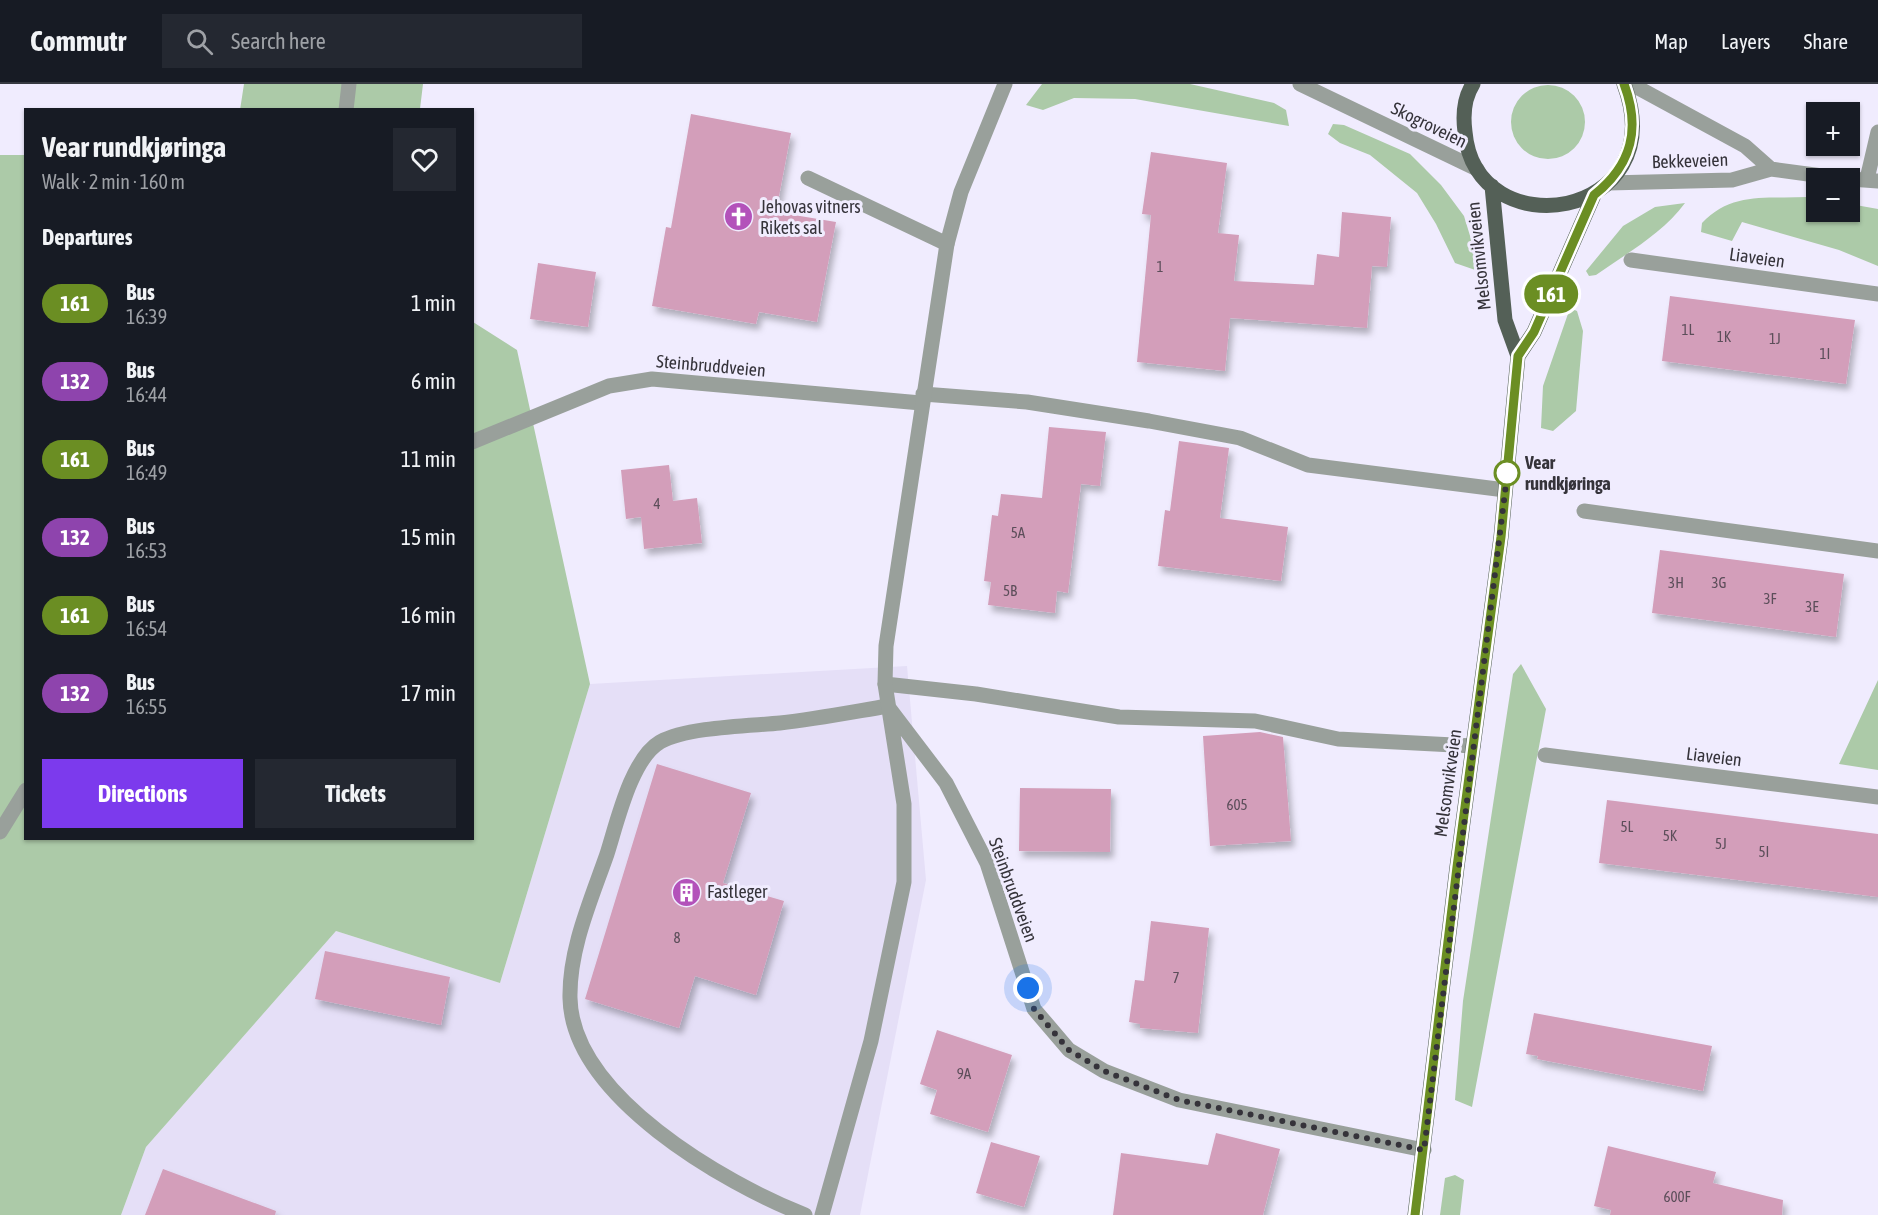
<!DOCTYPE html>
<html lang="en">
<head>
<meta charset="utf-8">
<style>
	body { margin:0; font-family:"Asap Condensed",sans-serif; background:#242831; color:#f1f3f6; height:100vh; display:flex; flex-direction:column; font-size:22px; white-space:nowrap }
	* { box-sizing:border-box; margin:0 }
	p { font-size:20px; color:#9ea1a6 }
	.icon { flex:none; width:33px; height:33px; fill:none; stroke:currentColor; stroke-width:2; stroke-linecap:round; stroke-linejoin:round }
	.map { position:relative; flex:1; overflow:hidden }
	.details { position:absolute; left:24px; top:24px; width:450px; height:732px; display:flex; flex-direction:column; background:#171b24; border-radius:0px; box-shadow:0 2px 4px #0004 }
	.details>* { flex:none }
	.badge { padding:0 12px; border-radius:20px; font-size:21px; line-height:39px }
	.buttons { position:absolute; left:1806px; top:18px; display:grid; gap:12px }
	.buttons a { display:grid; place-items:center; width:54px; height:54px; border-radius:0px; background:#171b24; box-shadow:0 2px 4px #0004; font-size:30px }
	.you { position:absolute; width:30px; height:30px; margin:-15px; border:4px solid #fff; border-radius:50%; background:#1a73e8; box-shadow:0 0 0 9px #1a73e833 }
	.map>.badge { position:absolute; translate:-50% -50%; box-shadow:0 0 0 3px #fff }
	h2 { padding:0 18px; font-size:22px; line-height:54px }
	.round { display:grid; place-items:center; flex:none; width:63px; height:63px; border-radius:0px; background:#242831 }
	.overview { display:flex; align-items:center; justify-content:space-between; height:102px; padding:0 18px }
	h1 { font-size:28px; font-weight:700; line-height:45px }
	.cta { display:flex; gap:12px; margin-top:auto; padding:12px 18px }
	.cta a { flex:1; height:69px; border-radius:0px; background:#7c3aed; color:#fff; font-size:24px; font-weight:700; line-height:69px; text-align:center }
	.cta a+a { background:#242831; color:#f1f3f6 }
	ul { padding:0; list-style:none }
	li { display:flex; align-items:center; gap:18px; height:78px; padding:0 18px }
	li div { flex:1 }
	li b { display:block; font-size:22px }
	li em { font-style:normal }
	li .badge { min-width:66px; font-weight:700; text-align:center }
	header { display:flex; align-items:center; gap:36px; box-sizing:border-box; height:84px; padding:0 30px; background:#171b24; border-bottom:2px solid #363941 }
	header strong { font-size:28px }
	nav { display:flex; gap:33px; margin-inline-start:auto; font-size:21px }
	.search { width:420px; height:54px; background:#242831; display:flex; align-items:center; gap:15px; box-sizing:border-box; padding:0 21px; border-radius:0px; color:#9ea1a6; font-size:22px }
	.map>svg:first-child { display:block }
	.built { fill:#e5dff7 }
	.green { fill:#accaa8 }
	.building { fill:#d39eba; filter:url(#shadow) }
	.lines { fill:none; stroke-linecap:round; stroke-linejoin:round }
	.service { stroke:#99a09b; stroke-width:15 }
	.minor { stroke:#99a09b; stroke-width:15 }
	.primary { stroke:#546057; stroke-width:15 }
	.line-casing { stroke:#fff; stroke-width:14 }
	.line { stroke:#6b8e23; stroke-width:9 }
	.walk { stroke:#35333a; stroke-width:6; stroke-dasharray:0 10.8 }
	.stop-dot { fill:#fff; stroke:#6b8e23; stroke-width:3 }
	.labels { text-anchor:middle; stroke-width:6; stroke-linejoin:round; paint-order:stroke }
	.number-label { font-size:15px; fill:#5c4e5a }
	.street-label { font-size:18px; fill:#35333a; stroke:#f0ecfe }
	.poi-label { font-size:18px; fill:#35333a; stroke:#f0ecfe; text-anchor:start }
	.stop-label { font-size:18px; font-weight:bold; fill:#35333a; stroke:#f0ecfe; text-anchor:start }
</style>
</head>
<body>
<header>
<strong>Commutr</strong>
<div class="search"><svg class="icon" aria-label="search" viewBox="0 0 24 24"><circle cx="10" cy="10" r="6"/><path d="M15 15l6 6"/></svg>Search here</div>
<nav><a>Map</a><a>Layers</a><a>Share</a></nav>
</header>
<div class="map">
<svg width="1878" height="1131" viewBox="0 0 1878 1131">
	<defs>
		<filter id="shadow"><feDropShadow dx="3.5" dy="6" stdDeviation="3" flood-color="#0004"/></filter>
	</defs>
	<rect width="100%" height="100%" fill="#f0ecfe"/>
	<path class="built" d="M907,582L926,796L860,1131H121L146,1063L336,847L500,899L590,600Z"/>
	<path class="green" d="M244,0H423L420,25L240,26Z
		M1042,0H1190L1274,19L1286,26L1289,42L1135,15L1074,14L1043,26L1026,21Z
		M1511 38a37 37 0 1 1 74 0a37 37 0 1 1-74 0Z
		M1333,40L1344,41L1410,70L1441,101L1464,132L1481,188L1455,179L1436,140L1417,109L1370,71L1340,59L1328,50Z
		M0,71H25L26,754H472L473,238L517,266L590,600L500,899L336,847L146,1063L121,1131H0Z
		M1808,113L1816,115V128H1850V120L1878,125V182L1839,166L1742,138L1732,157L1701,148L1702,139C1732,107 1767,115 1808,113Z
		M1685,119C1662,150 1627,169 1596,191L1589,192L1586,187L1623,142L1655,123Z
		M1570,224L1577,227L1583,247L1576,327L1553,347L1541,344L1543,302Z
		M1521,580L1546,625L1472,1023L1455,1016L1463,917L1513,590Z
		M1878,596V686L1839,680Z
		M1455,1091L1464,1096L1460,1131H1440L1445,1094Z"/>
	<path class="building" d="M691,30L791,49L776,128L836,138L817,238L759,228L756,240L652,222L666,143L671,144Z
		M1151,68L1227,79L1218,149L1239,151L1234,197L1314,201L1317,170L1339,173L1342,128L1391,133L1387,183L1372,182L1367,244L1230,234L1225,287L1137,278L1151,131L1142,130Z
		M538,179L596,188L588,243L530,235Z
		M1670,212L1855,236L1846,300L1662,277Z
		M1049,343L1106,348L1100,402L1081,400L1068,509L1057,507L1055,529L988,521L991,498L984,497L992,431L998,432L1001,410L1042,414Z
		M1179,357L1229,364L1220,434L1288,443L1281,497L1158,482L1165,426L1170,427Z
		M669,381L673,417L697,414L702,459L644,465L641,433L626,435L621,386Z
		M1660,466L1844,490L1836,553L1652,529Z
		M1260,648L1283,653L1291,757L1210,762L1203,652Z
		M657,680L751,709L723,799L784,817L756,911L695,892L679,944L585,915Z
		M1020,704L1111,705L1110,768L1019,767Z
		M1607,716L1878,750V813L1599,779Z
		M1151,837L1209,844L1198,949L1140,944V940L1129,938L1135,896L1144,897Z
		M325,867L450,893L441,941L315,915Z
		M1534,929L1712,962L1703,1007L1537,975L1538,972L1526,970Z
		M937,946L1012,971L988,1048L930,1030L937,1006L920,1000Z
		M1216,1049L1280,1065L1263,1131H1113L1121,1069L1208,1081Z
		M991,1058L1040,1072L1024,1123L976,1109Z
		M1608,1062L1716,1088L1713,1099L1783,1116L1782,1131H1610L1611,1126L1594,1122Z
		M163,1085L276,1127L275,1131H145Z"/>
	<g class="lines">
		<path class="service" d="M808,94L947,160
			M923,310L1027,318L1149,337L1240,354L1308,381L1505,406
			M472,358L609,302L652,295L921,319
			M885,600L976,610L1119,633L1255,637L1338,655L1473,662
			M805,1131C724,1099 572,1012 570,914C569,865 591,816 607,770C617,739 631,675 660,658C687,643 748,642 780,639C816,635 852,628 888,622"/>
		<path class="minor" d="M1300,0L1477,85
			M1631,0L1745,62L1771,85
			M346,26L349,0
			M1850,95L1878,97
			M1867,95L1878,48
			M1608,99L1732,96L1771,85L1837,94
			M1631,176L1878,210
			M1584,427L1878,467
			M889,624L946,699L987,779L1034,925L1069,966L1104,987L1179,1016L1424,1066
			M1545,671L1878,713
			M0,748L26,706
			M822,1131L871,957L904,798V720L885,600L886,562L947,160L961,108L1005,0"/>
		<path class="primary" d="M1473,0C1464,14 1463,33 1465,48C1475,166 1675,136 1624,0
			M1492,102L1505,236L1518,272
			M1415,1131L1457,783L1501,453L1518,272L1534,248L1594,111"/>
	</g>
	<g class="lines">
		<defs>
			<path id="line" d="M1415,1131L1457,783L1501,453L1518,272L1534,248L1594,111C1632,81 1641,45 1624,0"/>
		</defs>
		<use href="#line" class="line-casing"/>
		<use href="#line" class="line"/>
		<path class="walk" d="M1028,904L1034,925L1069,966L1104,987L1179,1016L1424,1066L1508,384L1507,389"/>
	</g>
	<defs>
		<symbol id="church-disc" viewBox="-11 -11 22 22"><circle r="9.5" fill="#b352ba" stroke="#f0ecfe"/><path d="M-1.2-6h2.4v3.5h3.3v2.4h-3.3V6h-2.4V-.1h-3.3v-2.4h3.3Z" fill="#fff"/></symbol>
		<symbol id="building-disc" viewBox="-11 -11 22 22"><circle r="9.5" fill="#b352ba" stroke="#f0ecfe"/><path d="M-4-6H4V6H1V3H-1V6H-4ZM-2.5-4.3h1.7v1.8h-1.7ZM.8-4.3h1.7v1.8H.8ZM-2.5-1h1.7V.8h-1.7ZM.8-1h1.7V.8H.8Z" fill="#fff"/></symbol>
	</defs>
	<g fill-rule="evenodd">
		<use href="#church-disc" x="722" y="116" width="33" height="33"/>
		<use href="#building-disc" x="670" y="792" width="33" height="33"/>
	</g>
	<circle class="stop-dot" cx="1507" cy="389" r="12"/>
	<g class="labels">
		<g class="number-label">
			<text x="1160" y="188">1</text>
			<text x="1688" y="251">1L</text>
			<text x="1724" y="258">1K</text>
			<text x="1775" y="260">1J</text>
			<text x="1825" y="275">1I</text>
			<text x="657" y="425">4</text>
			<text x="1018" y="454">5A</text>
			<text x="1676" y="504">3H</text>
			<text x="1719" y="504">3G</text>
			<text x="1010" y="512">5B</text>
			<text x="1770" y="520">3F</text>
			<text x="1812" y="528">3E</text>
			<text x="1237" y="726">605</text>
			<text x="1627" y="748">5L</text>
			<text x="1670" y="757">5K</text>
			<text x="1721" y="765">5J</text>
			<text x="1764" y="773">5I</text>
			<text x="677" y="859">8</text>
			<text x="1176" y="899">7</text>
			<text x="964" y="995">9A</text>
			<text x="1677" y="1118">600F</text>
		</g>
		<g class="street-label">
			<text transform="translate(1429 41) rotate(26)" y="6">Skogroveien</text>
			<text transform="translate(1690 77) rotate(-2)" y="6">Bekkeveien</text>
			<text transform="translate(1479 172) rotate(-96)" y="6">Melsomvikveien</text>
			<text transform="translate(1757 174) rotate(8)" y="6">Liaveien</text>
			<text transform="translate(711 282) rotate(5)" y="6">Steinbruddveien</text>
			<text transform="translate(1714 673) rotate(7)" y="6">Liaveien</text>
			<text transform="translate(1448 699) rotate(-82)" y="6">Melsomvikveien</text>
			<text transform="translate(1013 806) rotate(70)" y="6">Steinbruddveien</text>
		</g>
		<g class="poi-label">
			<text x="760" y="129">Jehovas vitners<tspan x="760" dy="21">Rikets sal</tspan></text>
			<text x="707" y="814">Fastleger</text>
		</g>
		<g class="stop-label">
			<text x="1525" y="385">Vear<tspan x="1525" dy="21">rundkjøringa</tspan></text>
		</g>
	</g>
</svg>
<div class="buttons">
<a>+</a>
<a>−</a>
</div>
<div class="you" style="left:1028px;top:904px"></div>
<b class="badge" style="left:1551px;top:210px;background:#6b8e23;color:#fff">161</b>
<section class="details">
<div class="overview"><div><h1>Vear rundkjøringa</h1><p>Walk · 2 min · 160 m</p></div><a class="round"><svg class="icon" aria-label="heart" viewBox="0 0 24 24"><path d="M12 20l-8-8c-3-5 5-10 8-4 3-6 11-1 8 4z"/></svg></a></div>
<h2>Departures</h2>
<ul>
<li><span class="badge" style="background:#6b8e23;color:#fff">161</span><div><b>Bus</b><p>16:39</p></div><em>1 min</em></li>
<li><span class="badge" style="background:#8e44ad;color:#fff">132</span><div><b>Bus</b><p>16:44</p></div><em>6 min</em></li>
<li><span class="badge" style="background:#6b8e23;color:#fff">161</span><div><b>Bus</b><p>16:49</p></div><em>11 min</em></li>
<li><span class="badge" style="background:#8e44ad;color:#fff">132</span><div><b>Bus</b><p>16:53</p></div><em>15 min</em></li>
<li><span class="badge" style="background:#6b8e23;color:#fff">161</span><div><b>Bus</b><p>16:54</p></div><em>16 min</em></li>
<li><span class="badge" style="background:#8e44ad;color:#fff">132</span><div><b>Bus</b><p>16:55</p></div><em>17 min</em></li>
</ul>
<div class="cta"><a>Directions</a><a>Tickets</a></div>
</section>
</div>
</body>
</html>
